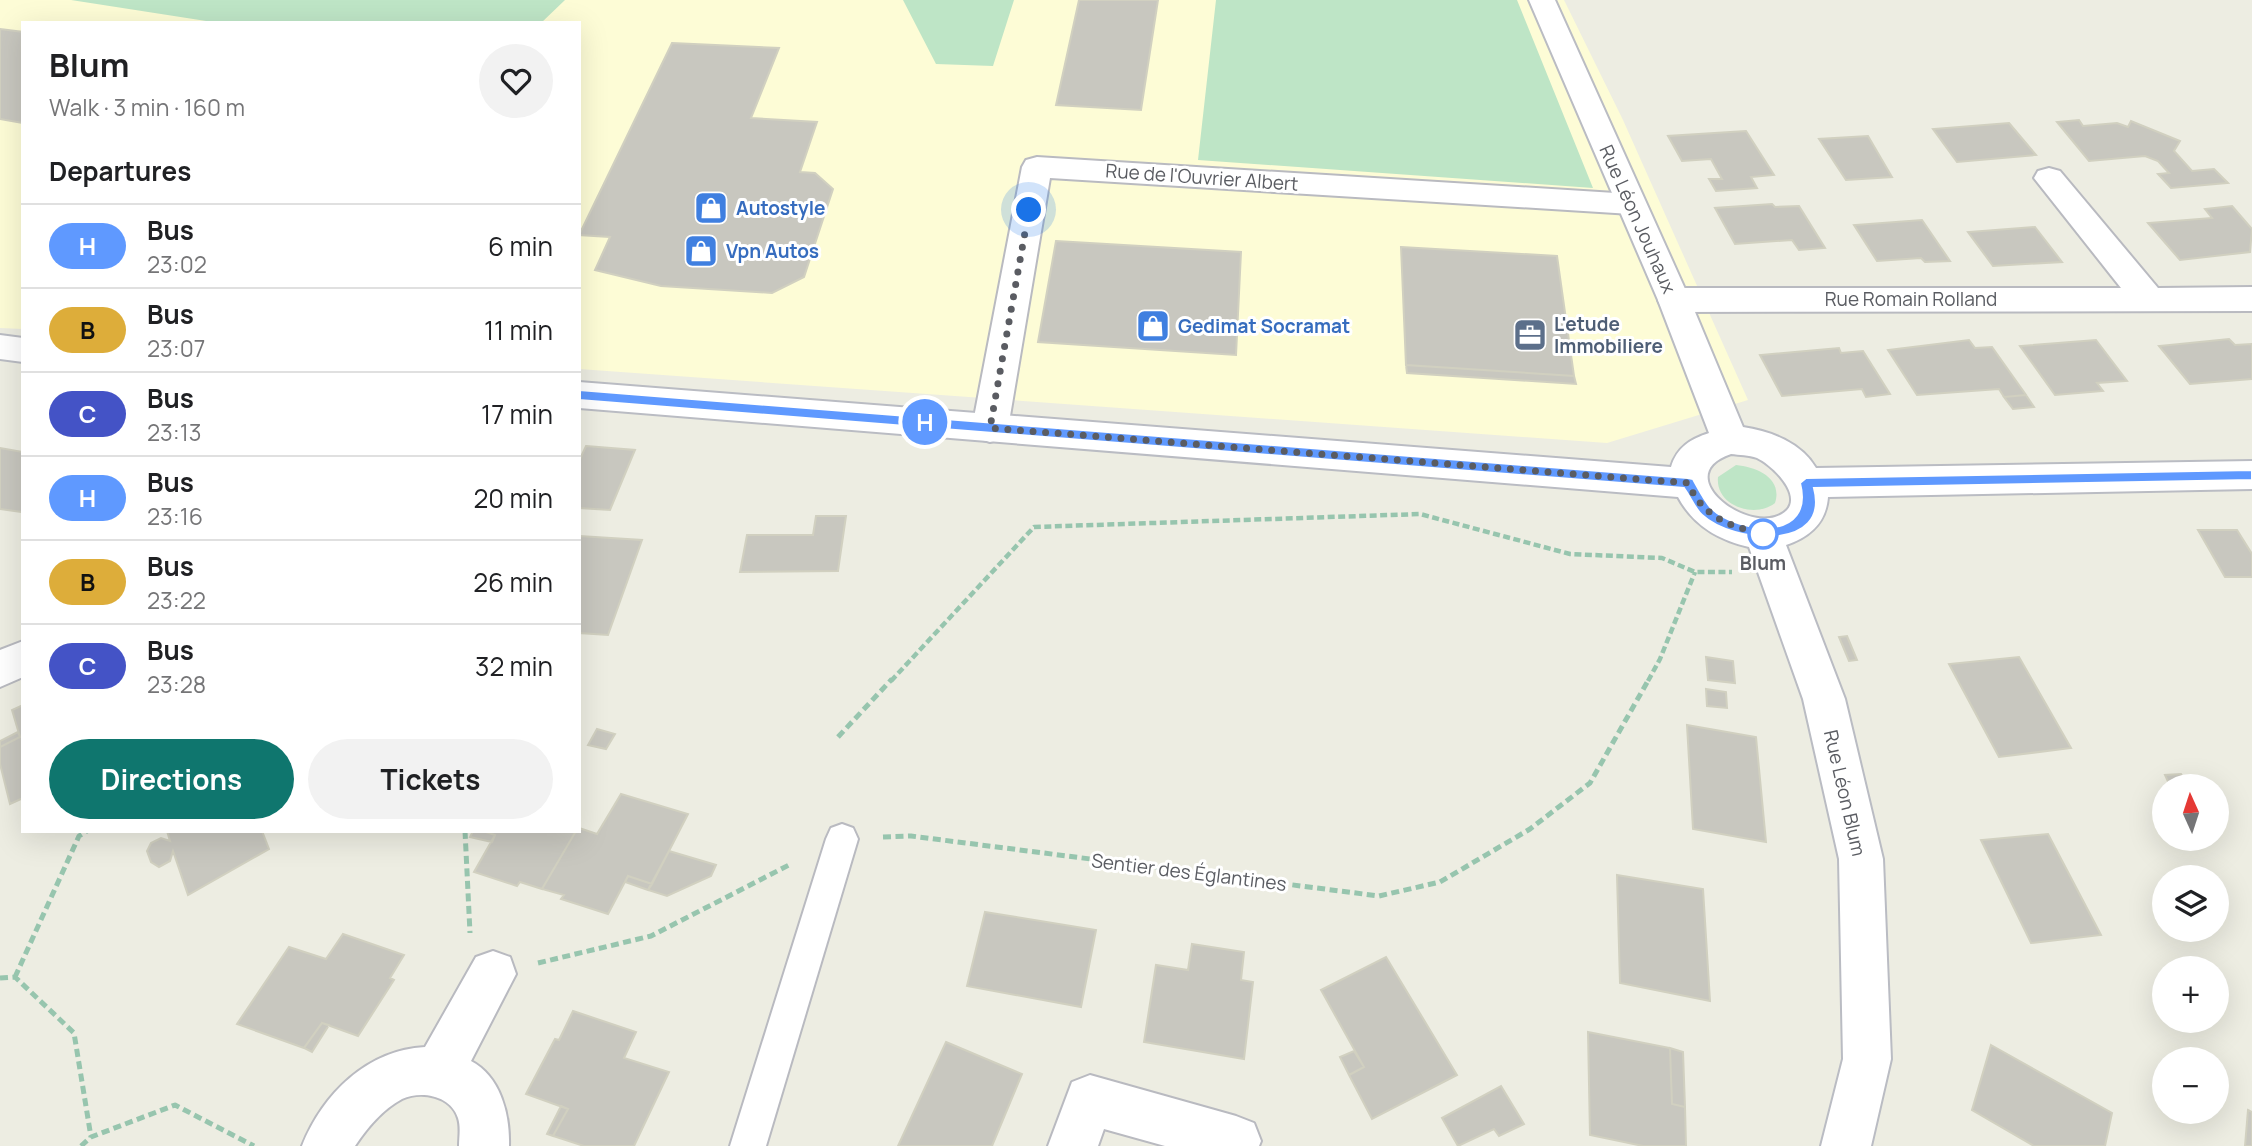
<!DOCTYPE html>
<html lang="en">
<head>
<meta charset="utf-8">
<style>
	body { margin:0; font-family:Manrope,sans-serif; background:#f2f2f2; color:#202124; height:100vh; display:flex; flex-direction:column; font-size:26px; white-space:nowrap }
	* { box-sizing:border-box; margin:0 }
	p { font-size:23px; color:#757577 }
	.icon { flex:none; width:38px; height:38px; fill:none; stroke:currentColor; stroke-width:2; stroke-linecap:round; stroke-linejoin:round }
	.map { position:relative; flex:1; overflow:hidden }
	.side { position:absolute; left:21px; top:21px; width:560px; height:812px; display:flex; flex-direction:column; background:#fff; border-radius:0px; box-shadow:0 7px 28px #0002 }
	.side>* { flex:none }
	.badge { padding:0 14px; border-radius:23px; font-size:24px; line-height:46px }
	.needle { width:46px; rotate:357deg }
	.buttons { position:absolute; left:2152px; top:774px; display:grid; gap:14px }
	.buttons a { display:grid; place-items:center; width:77px; height:77px; border-radius:50%; background:#fff; box-shadow:0 7px 28px #0002; font-size:35px }
	.you { position:absolute; width:35px; height:35px; margin:-18px; border:5px solid #fff; border-radius:50%; background:#1a73e8; box-shadow:0 0 0 10px #1a73e833 }
	.map>.badge { position:absolute; translate:-50% -50%; box-shadow:0 0 0 4px #fff }
	h2 { padding:0 28px; font-size:26px; line-height:63px }
	.round { display:grid; place-items:center; flex:none; width:74px; height:74px; border-radius:37px; background:#f2f2f2 }
	.head { display:flex; align-items:center; justify-content:space-between; height:119px; padding:0 28px }
	h1 { font-size:33px; font-weight:700; line-height:52px }
	.primary-button { display:flex; gap:14px; margin-top:auto; padding:14px 28px }
	.primary-button a { flex:1; height:80px; border-radius:42px; background:#0f766e; color:#fff; font-size:28px; font-weight:700; line-height:80px; text-align:center }
	.primary-button a+a { background:#f2f2f2; color:#202124 }
	ul { padding:0; list-style:none }
	li { display:flex; align-items:center; gap:21px; height:84px; padding:0 28px; border-top:2px solid #e0e0e0 }
	li div { flex:1 }
	li b { display:block; font-size:26px }
	li em { font-style:normal }
	li .badge { min-width:77px; font-weight:700; text-align:center }
	.map>svg:first-child { display:block }
	.commercial { fill:#fdfcd6 }
	.green { fill:#bee5c6 }
	.building { fill:#c8c7bf; stroke:#d1d0c0; stroke-width:2 }
	.lines { fill:none; stroke-linecap:round; stroke-linejoin:round }
	.lane-casing { stroke:#b9bac0; stroke-width:4 }
	.street-casing { stroke:#b9bac0; stroke-width:4 }
	.secondary-casing { stroke:#babcc3; stroke-width:4 }
	.path-far1 { stroke:#97c5ae; stroke-width:4.5; stroke-dasharray:7 3.5; stroke-linecap:butt }
	.path { stroke:#97c5ae; stroke-width:5; stroke-dasharray:8 4.5; stroke-linecap:butt }
	.lane { fill:#fff; fill-rule:evenodd }
	.street { fill:#fff; fill-rule:evenodd }
	.secondary { fill:#fff; fill-rule:evenodd }
	.line { fill:#5f99ff; stroke:#fff; stroke-width:2 }
	.walk { stroke:#5a5c62; stroke-width:7; stroke-dasharray:0 12.6 }
	.stop-dot { fill:#fff; stroke:#5f99ff; stroke-width:3.5 }
	.labels { text-anchor:middle; stroke-width:6; stroke-linejoin:round; paint-order:stroke }
	.street-label { font-size:19px; fill:#5a5c62; stroke:#fff }
	.shop-label { font-size:19px; font-weight:bold; fill:#366cbe; stroke:#fff; text-anchor:start }
	.service-label { font-size:19px; font-weight:bold; fill:#4e5e75; stroke:#fff; text-anchor:start }
	.stop-label { font-size:19px; font-weight:bold; fill:#5a5c62; stroke:#fff }
</style>
</head>
<body>
<div class="map">
<svg width="2252" height="1146" viewBox="0 0 2252 1146">
	<rect width="100%" height="100%" fill="#edede2"/>
	<path class="commercial" d="M0,0H1564L1623,120L1748,400L1607,443L579,369V23H23V329L0,328Z"/>
	<path class="green" d="M71,0H565L541,23H219Z
		M903,0H1014L993,66L936,64Z
		M1216,0H1517L1593,188L1198,160Z
		M1736,465C1757,467 1783,478 1775,503C1755,519 1715,506 1718,477Z"/>
	<path class="building" d="M1079,0H1158L1141,110L1056,105Z
		M0,29L23,32V123L0,119Z
		M672,43L779,48L751,118L817,122L800,172L815,173L833,189L804,277L772,293L661,286L595,270L610,237L579,235Z
		M2079,120L2083,126L2117,123L2128,127L2131,121L2180,141L2174,151L2192,171L2214,169L2228,183L2171,188L2158,174L2169,173L2158,161L2145,156L2089,161L2057,122Z
		M2009,123L2036,155L1957,162L1933,129Z
		M1746,131L1774,175L1751,177L1757,188L1716,191L1709,179H1722L1711,159L1682,161L1668,136Z
		M1868,136L1892,177L1846,180L1819,139Z
		M1772,204L1775,207L1799,206L1825,248L1799,250L1792,240L1735,244L1715,208Z
		M2232,206L2252,229L2250,252L2180,260L2148,223L2212,218L2205,209Z
		M1922,220L1950,261L1925,262L1921,258L1877,261L1854,225Z
		M2035,227L2062,262L1993,266L1968,232Z
		M1056,241L1241,252L1236,355L1038,342Z
		M1401,247L1557,256L1574,376L1406,365Z
		M2229,339L2235,345L2252,344V379L2190,384L2159,346Z
		M1969,340L1975,348L1992,347L2026,395L2004,397L1999,389L1917,395L1888,350Z
		M2096,340L2127,381L2097,383L2103,391L2055,395L2020,346Z
		M1839,348L1841,353L1863,351L1890,394L1866,397L1862,389L1782,396L1760,355Z
		M1406,365L1574,376L1576,384L1407,373Z
		M2026,395L2034,407L2013,409L2004,397Z
		M586,446L635,450L610,510L579,508V461Z
		M0,448L23,452L22,512L0,509Z
		M816,516H846L838,571L740,572L747,535H813Z
		M2198,530H2237L2252,554V577H2225Z
		M579,536L642,540L608,635L579,633Z
		M1847,636L1857,660L1849,661L1839,637Z
		M1706,657L1733,661L1735,683L1708,680Z
		M2019,657L2071,748L1999,757L1949,664Z
		M1706,689L1726,692L1727,708L1707,706Z
		M23,705V798L10,804L0,764V747L20,737L12,710Z
		M1687,725L1756,737L1766,842L1693,829Z
		M597,729L615,734L606,749L588,745Z
		M18,732L20,737L0,747V741Z
		M2181,774L2188,786H2170L2165,775Z
		M621,794L688,814L652,884L628,876L608,914L561,899L564,895L542,889L576,831L579,828L597,834Z
		M167,831H262L269,849L188,895L173,851L170,861L159,867L151,862L147,851L151,843L161,838L170,841Z
		M473,831H483L495,835L492,842L470,837Z
		M483,831H576L542,889L520,882L517,886L474,872L495,835Z
		M2048,834L2101,935L2031,943L1981,840Z
		M669,851L716,865L711,876L667,896L648,890Z
		M1617,875L1703,889L1710,1001L1620,983Z
		M628,876L652,884L648,890L625,882Z
		M985,912L1096,930L1081,1007L967,986Z
		M343,934L404,955L390,978L394,980L358,1036L322,1023L304,1048L237,1024L289,947L326,959Z
		M1192,944L1244,952L1241,980L1253,982L1244,1059L1144,1042L1156,965L1188,970Z
		M1386,957L1457,1075L1372,1119L1349,1075L1364,1067L1321,990Z
		M573,1011L636,1032L624,1058L669,1072L634,1146H584L553,1136L568,1109L526,1094L555,1039L559,1040Z
		M322,1023L329,1025L312,1052L304,1048Z
		M1588,1032L1670,1048L1672,1104L1685,1107L1686,1146H1643L1590,1135Z
		M946,1042L1022,1074L992,1146H898Z
		M1991,1045L2112,1113L2105,1146H2034L1972,1110Z
		M1670,1048L1683,1052L1685,1107L1672,1104Z
		M1354,1051L1364,1067L1349,1075L1340,1057Z
		M1501,1086L1524,1124L1499,1136L1494,1129L1458,1146L1442,1118Z
		M561,1106L568,1109L553,1136L547,1134Z
		M2248,1110L2252,1112V1146H2245Z"/>
	<g class="lines">
		<defs>
			<path id="lane" d="M842,824L853,828L858,839L766,1146H730L826,839L831,828Z"/>
			<path id="street" d="M1037,157L1631,194L1642,197L1646,204L1642,211L1631,214L1050,178L1008,428L1003,438L990,442L977,438L972,428L1022,167L1026,160Z
				M2049,168L2060,171L2158,288L2252,287V311L1674,312L1662,308L1658,300L1662,292L1674,288H2121L2034,178L2038,171Z
				M23,641V677L0,687V650Z
				M493,951L510,957L516,974L471,1061C501,1077 510,1115 509,1146H459C459,1137 461,1127 458,1118C451,1096 422,1090 402,1099C383,1109 367,1128 355,1146H302C323,1094 367,1050 425,1047L476,957Z
				M1090,1075L1236,1116L1254,1123L1261,1141L1259,1146H1165L1104,1129L1098,1146H1048L1072,1082Z"/>
			<path id="secondary" d="M1529,0H1555L1690,300L1743,427C1771,431 1801,443 1816,468L2252,461V489L1828,497C1826,523 1810,537 1786,545L1845,699L1883,859L1891,1059L1871,1146H1821L1843,1059L1839,859L1803,699L1749,547C1718,540 1693,525 1678,497L579,408V382L1671,467C1677,447 1691,439 1709,433L1658,300ZM1731,454C1739,455 1749,455 1757,458C1776,467 1812,505 1775,517C1739,528 1672,474 1731,454Z
				M0,335L23,338V362L0,359Z"/>
		</defs>
		<use href="#lane" class="lane-casing"/>
		<use href="#street" class="street-casing"/>
		<use href="#secondary" class="secondary-casing"/>
		<path class="path-far1" d="M891,681L1034,527L1420,514L1570,554L1662,558L1695,572H1732
			M1648,681L1660,659L1695,572"/>
		<path class="path" d="M838,737L892,679
			M465,831L470,933
			M883,837L911,836L1379,896L1440,882L1530,829L1590,783L1649,679
			M538,963L651,936L789,865
			M15,977L79,836L87,831
			M0,978L15,977L74,1033L91,1137
			M81,1146L91,1137L175,1105L254,1146"/>
		<use href="#lane" class="lane"/>
		<use href="#street" class="street"/>
		<use href="#secondary" class="secondary"/>
	</g>
	<path class="line" d="M579,390L1688,478L1693,479C1698,488 1704,500 1711,508C1740,535 1815,541 1800,483L1806,478L2252,470V480L1814,488C1831,552 1733,544 1702,515C1695,509 1690,496 1684,488L579,400L573,395Z"/>
	<g class="lines">
		<path class="walk" d="M1029,210L990,428L1688,483C1703,517 1729,526 1763,534"/>
	</g>
	<defs>
		<symbol id="shop-square" viewBox="-11 -11 22 22"><rect x="-9" y="-9" width="18" height="18" rx="4" fill="#3f7fe0" stroke="#fff"/><path d="M-5-2.5h2.3a2.7 3.5 0 0 1 5.4 0H5L5.5 6h-11ZM-1.5-2.5h3a1.5 2.3 0 0 0-3 0Z" fill="#fff"/></symbol>
		<symbol id="office-square" viewBox="-11 -11 22 22"><rect x="-9" y="-9" width="18" height="18" rx="4" fill="#5c6f8a" stroke="#fff"/><path d="M-6-3h4V-5.5h4V-3h4V5H-6ZM-1-4.5V-3h2v-1.5ZM-6 0V1H6V0Z" fill="#fff"/></symbol>
	</defs>
	<g fill-rule="evenodd">
		<use href="#shop-square" x="692" y="189" width="38" height="38"/>
		<use href="#shop-square" x="682" y="232" width="38" height="38"/>
		<use href="#shop-square" x="1134" y="307" width="38" height="38"/>
		<use href="#office-square" x="1511" y="316" width="38" height="38"/>
	</g>
	<circle class="stop-dot" cx="1763" cy="534" r="14"/>
	<g class="labels">
		<g class="street-label">
			<text transform="translate(1202 177) rotate(4)" y="7">Rue de l'Ouvrier Albert</text>
			<text transform="translate(1638 219) rotate(66)" y="7">Rue Léon Jouhaux</text>
			<text x="1911" y="306">Rue Romain Rolland</text>
			<text transform="translate(1845 793) rotate(77)" y="7">Rue Léon Blum</text>
			<text transform="translate(1189 872) rotate(7)" y="7">Sentier des Églantines</text>
		</g>
		<g class="shop-label">
			<text x="736" y="215">Autostyle</text>
			<text x="726" y="258">Vpn Autos</text>
			<text x="1178" y="333">Gedimat Socramat</text>
		</g>
		<g class="service-label">
			<text x="1554" y="331">L'etude<tspan x="1554" dy="22">Immobiliere</tspan></text>
		</g>
		<g class="stop-label">
			<text x="1763" y="570">Blum</text>
		</g>
	</g>
</svg>
<div class="buttons">
<a><svg class="needle" viewBox="-14 -14 28 28"><path d="M0-13l5 13h-10z" fill="#e53935"/><path d="M0 13l5-13h-10z" fill="#757577"/></svg></a>
<a><svg class="icon" aria-label="layers" viewBox="0 0 24 24"><path d="M12 4l9 5-9 5-9-5zM3 14l9 5 9-5"/></svg></a>
<a>+</a>
<a>−</a>
</div>
<div class="you" style="left:1029px;top:210px"></div>
<b class="badge" style="left:925px;top:422px;background:#5f99ff;color:#fff">H</b>
<section class="side">
<div class="head"><div><h1>Blum</h1><p>Walk · 3 min · 160 m</p></div><a class="round"><svg class="icon" aria-label="heart" viewBox="0 0 24 24"><path d="M12 20l-8-8c-3-5 5-10 8-4 3-6 11-1 8 4z"/></svg></a></div>
<h2>Departures</h2>
<ul>
<li><span class="badge" style="background:#5f99ff;color:#fff">H</span><div><b>Bus</b><p>23:02</p></div><em>6 min</em></li>
<li><span class="badge" style="background:#ddad3a;color:#111">B</span><div><b>Bus</b><p>23:07</p></div><em>11 min</em></li>
<li><span class="badge" style="background:#4453c6;color:#fff">C</span><div><b>Bus</b><p>23:13</p></div><em>17 min</em></li>
<li><span class="badge" style="background:#5f99ff;color:#fff">H</span><div><b>Bus</b><p>23:16</p></div><em>20 min</em></li>
<li><span class="badge" style="background:#ddad3a;color:#111">B</span><div><b>Bus</b><p>23:22</p></div><em>26 min</em></li>
<li><span class="badge" style="background:#4453c6;color:#fff">C</span><div><b>Bus</b><p>23:28</p></div><em>32 min</em></li>
</ul>
<div class="primary-button"><a>Directions</a><a>Tickets</a></div>
</section>
</div>
</body>
</html>
